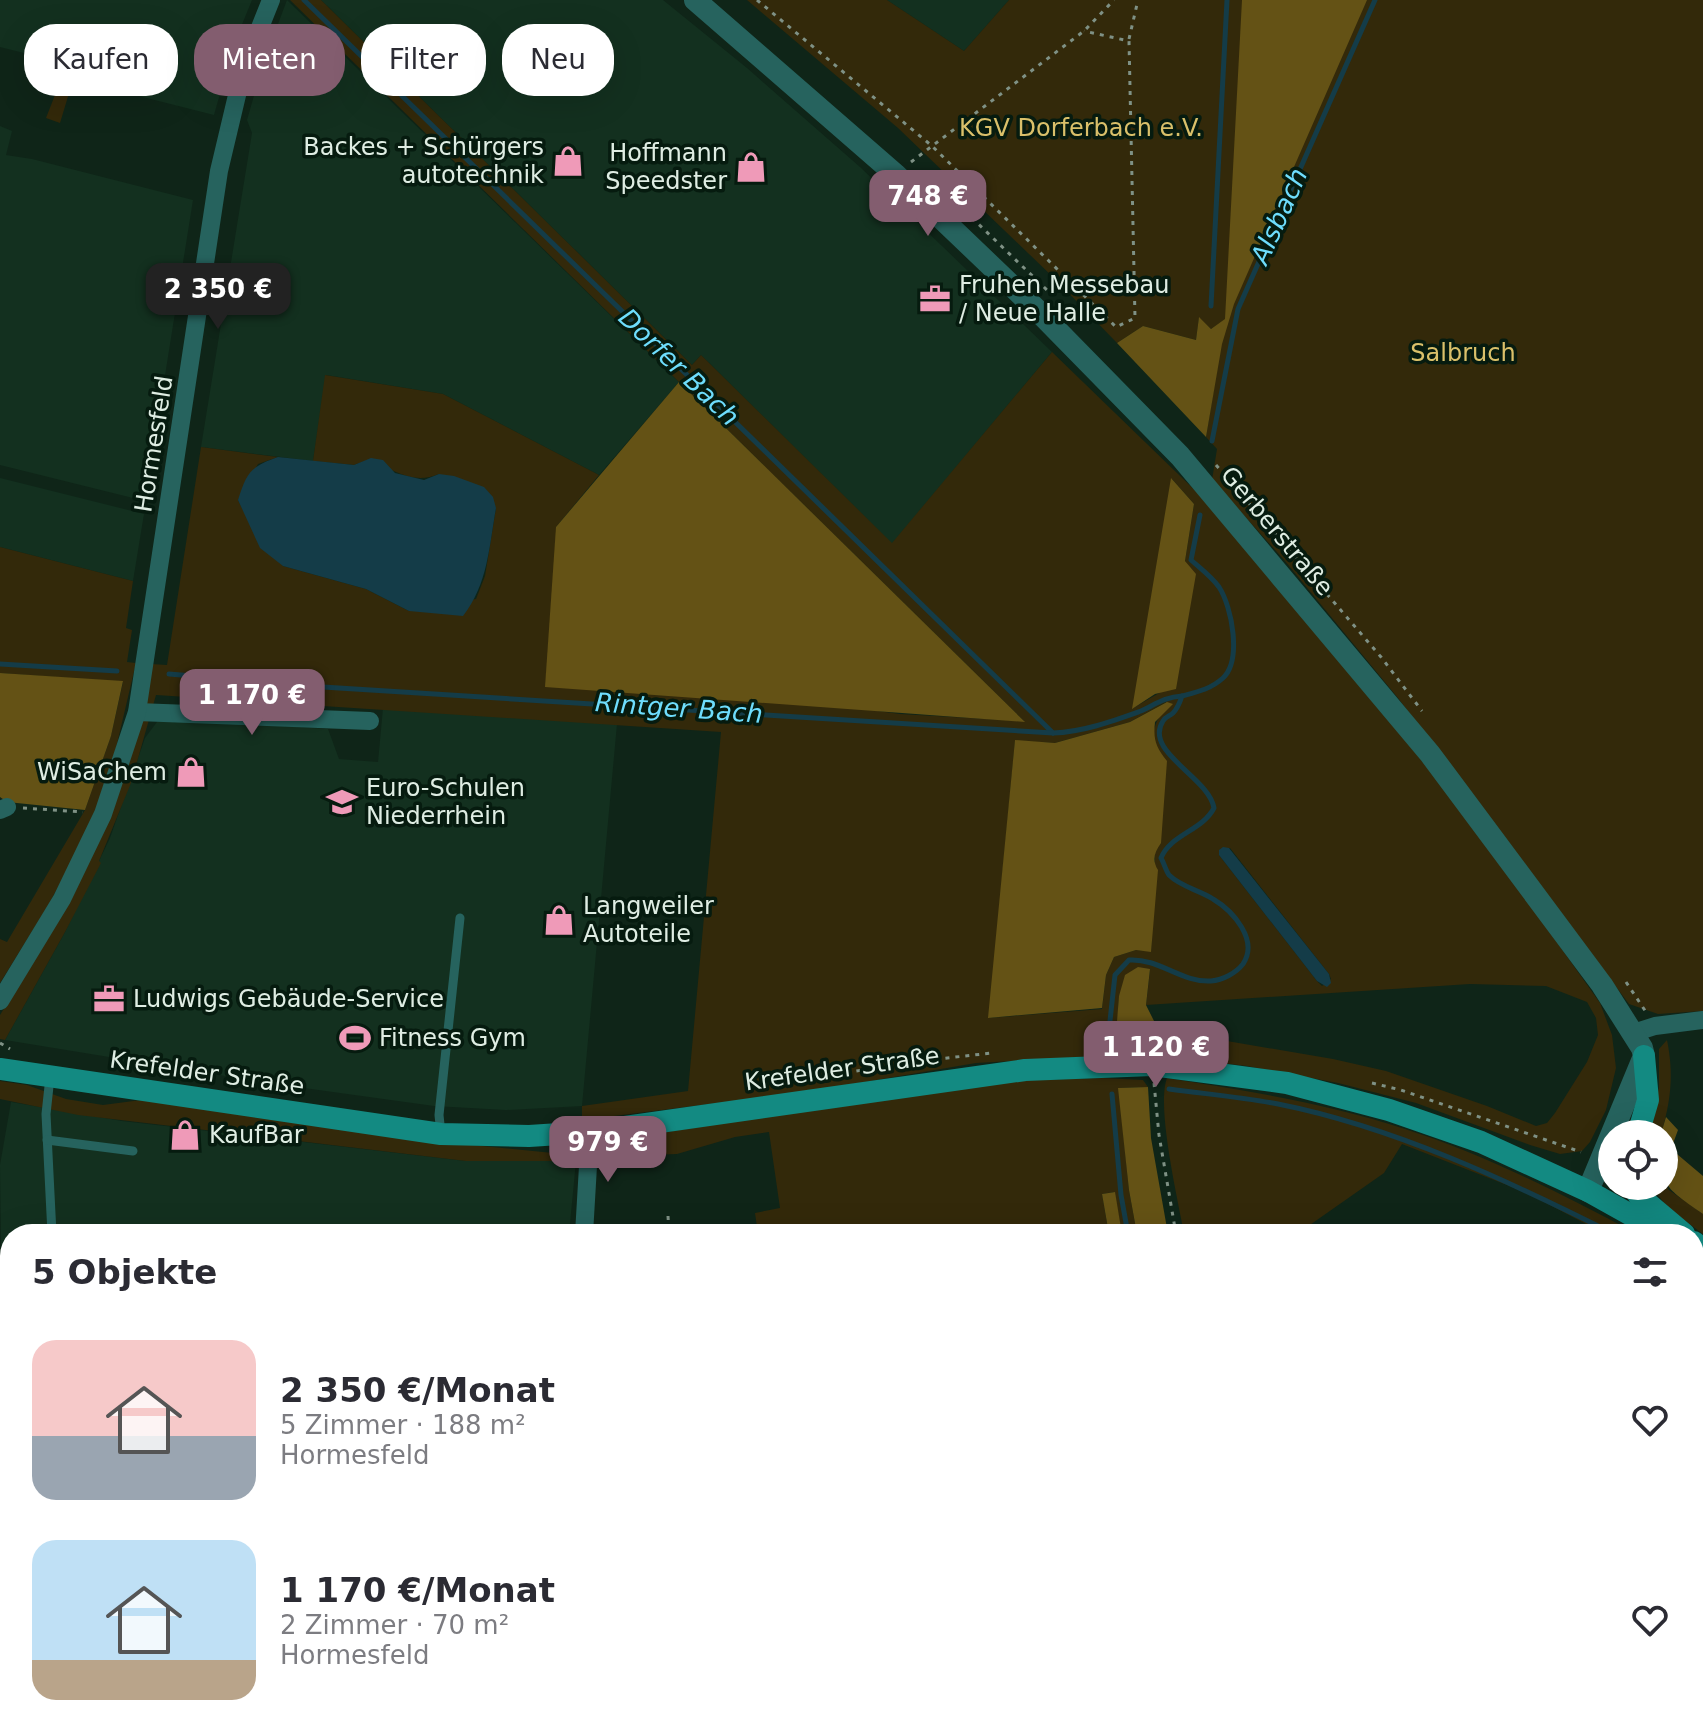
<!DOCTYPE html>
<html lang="de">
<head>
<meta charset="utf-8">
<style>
	body { margin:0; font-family:"DejaVu Sans",sans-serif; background:#f7f7f7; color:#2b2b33; height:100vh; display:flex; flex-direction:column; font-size:30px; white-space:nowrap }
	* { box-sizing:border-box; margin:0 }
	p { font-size:26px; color:#7c7c81 }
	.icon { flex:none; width:44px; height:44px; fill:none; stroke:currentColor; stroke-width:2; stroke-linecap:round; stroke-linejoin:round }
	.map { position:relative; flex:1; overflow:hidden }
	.details { position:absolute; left:0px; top:1224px; width:1704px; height:512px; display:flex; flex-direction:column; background:#fff; border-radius:32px 32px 0 0; box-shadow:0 8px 32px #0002 }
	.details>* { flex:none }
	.hud { position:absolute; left:24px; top:24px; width:800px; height:72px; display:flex; gap:16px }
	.fabs { position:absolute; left:1598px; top:1120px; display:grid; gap:16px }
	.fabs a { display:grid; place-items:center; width:80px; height:80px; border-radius:50%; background:#fff; box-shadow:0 8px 32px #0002; font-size:40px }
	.price { position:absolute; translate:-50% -68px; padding:0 18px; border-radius:16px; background:#835d6f; color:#fff; font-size:26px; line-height:52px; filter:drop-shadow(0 2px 4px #0008) }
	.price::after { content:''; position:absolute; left:50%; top:48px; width:24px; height:18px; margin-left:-12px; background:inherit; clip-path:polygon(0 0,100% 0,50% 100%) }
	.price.current { background:#222; color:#fff }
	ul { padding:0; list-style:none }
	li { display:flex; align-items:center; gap:24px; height:200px; padding:0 32px }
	li span { display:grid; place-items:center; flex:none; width:224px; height:160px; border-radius:24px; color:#555 }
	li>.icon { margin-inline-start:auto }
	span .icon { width:96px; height:96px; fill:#fffc; stroke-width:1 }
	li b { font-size:34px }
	h2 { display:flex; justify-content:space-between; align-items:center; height:96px; padding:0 32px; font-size:34px }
	.pill { padding:0 28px; border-radius:32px; background:#fff; box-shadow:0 8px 32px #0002; font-size:28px; line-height:72px }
	.pill.current { background:#835d6f; color:#fff }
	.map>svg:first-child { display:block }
</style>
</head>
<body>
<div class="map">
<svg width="1703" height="1736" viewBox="0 0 1703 1736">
	<rect width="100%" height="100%" fill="#0f2518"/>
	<!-- built -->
	<g fill="#13301f">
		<path d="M0,0h252l-18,44 -20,71 -186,-47 10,-1 5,-4 2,-9 -7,-2 -2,4 -36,-9z"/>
		<path d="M287,0l392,382 -80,93 -156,-81 -117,-19 -13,86 -112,-14 51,-314 -5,-13 16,-56z"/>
		<path d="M321,0h342l84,68 113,99 192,185 -160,192 -191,-189 -9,10z"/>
		<path d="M887,0h122l-45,51z"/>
		<path d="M0,126l12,5 -6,24 26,4 161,41 -48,301 -145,-36z"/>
		<path d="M0,478l144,36 -11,67 -133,-34z"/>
		<path d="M383,708l234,16 -35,382 -76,4 -72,-4 -166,-23 -263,-43 60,-108 45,-94 35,-100 12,-16 13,-3 158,10 11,30 39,3z"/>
		<path d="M11,1102l111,19 344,40h110l-7,73h-559v14h-9l-1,-83z"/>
		<path d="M141,1726h385l-1,10h-376l-8,-2z"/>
	</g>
	<!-- green -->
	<g fill="#33290a" fill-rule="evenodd">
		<path d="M290,0h31l371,365 9,-10 191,188 160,-191 156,151 171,202 128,167 93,131 12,32 4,33 -10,42 -16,32 -8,9 -22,3 -30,-9 -114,-42 -78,-20 -91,-17 -68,-8 -78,-2 -125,7 -170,29 -224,28v-14l106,-15 33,-359 -565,-37 -25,88 -32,78 2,2 -36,69 -60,108 -5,-1v-24l50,-82 101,-269 16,1 34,-218 77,10 -20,7 -20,36 12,23 33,43 83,23 43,22 67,-12 9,-23 11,-68 -57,-34c-25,11 -46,-3 -68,-15l-17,6 -41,-4 12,-86 118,19 156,81 -43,52 307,182 37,5 124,7zM1172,479l22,25 -9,57 7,10 -31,121 -28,16zM1166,702c-4,12 -11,19 -13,32l2,130 -4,87 -15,-1 -22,7 -8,18 -4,34 -113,9 26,-277 40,2 75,-21zM1230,848l99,126 2,5 -9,7 -5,-5 -98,-126 1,-6zM1150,970l-4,35 324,-21 76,2 41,16 9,16 2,17 -11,27 -32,51 -8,10 -11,3 -49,-20 -101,-35 -53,-12 -106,-18 -110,-7 2,-38z"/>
		<path d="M747,0h140l77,51 45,-51h694v1011l-45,3 -29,-10 -231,-306 -113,-137 -73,-81 5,-31 -11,-12 19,-117 -14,9 -12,-11 -3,22 -53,-14 -26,17 -62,-64 -157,-151z"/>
		<path d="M62,77l11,3 -13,43 -14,-5z"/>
		<path d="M0,547l133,34 -7,47 6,2 -5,32 9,1 -20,85 -23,73 -44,83 -49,79v-44l7,3 78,-132 26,-74 12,-54 -123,-9z"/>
		<path d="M1667,1040c7,34 4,61 -6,94h-13l11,-47v-38z"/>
		<path d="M1103,1078l40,2 5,7 -29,1 10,102 8,44h-15l-8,-42 -12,2 7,40h-374v-4l22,-3 -2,-14 25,-5 -11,-76 -34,5 -58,17 -57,2 11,-18 308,-51 60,-6z"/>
		<path d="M1167,1078c80,13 160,25 238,51 81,26 157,65 232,105h-32l-78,-41 -125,-49 -18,29 -87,61h-113c-6,-34 -28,-127 -17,-156z"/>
		<path d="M0,1081l27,4 39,14 37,6 38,-5 250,37 172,17 13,7h-110l-388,-46 -78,-16z"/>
		<path d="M1664,1182l5,8 34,24v20l-35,-26 -17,-22h13z"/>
		<path d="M573,1726h174l-1,10h-174z"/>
		<path d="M829,1726h365l1,10h-362z"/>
	</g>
	<!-- forest -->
	<g fill="#645215">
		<path d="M1242,0h125l-133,304 -12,40 -16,93 -89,-94 26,-17 53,14 3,-23 12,12 14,-10z"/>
		<path d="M679,382l346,340 -480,-35 11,-160z"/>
		<path d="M1171,478l23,26 -9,57 11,13 -20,115 -21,5 -23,15z"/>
		<path d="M0,673l123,8 -12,55 -26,74 -78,-8 -7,-5z"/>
		<path d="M1167,702l6,2 -18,18c-2,18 1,25 12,39l-6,82c-7,10 -9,17 -3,27l-7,82 -15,-2 -22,7 -8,18 -4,33 -114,10 27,-278 40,3 75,-21z"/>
		<path d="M1138,967l12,2 -4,36 15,30 -45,-1 3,-38 6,-21z"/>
		<path d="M1148,1087l3,51 17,96h-31l-8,-44 -11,-102z"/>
		<path d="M1666,1117l12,13 -7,19 32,27v38c-45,-32 -39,-25 -39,-80h-3z"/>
		<path d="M1115,1192l7,42h-13l-7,-40z"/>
		<path d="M802,1726h27l4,10h-27z"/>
		<path d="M1221,1726h30l2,10h-30z"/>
	</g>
	<!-- water -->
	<g fill="#143c48">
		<path d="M278,457l76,8 17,-7 12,2 12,13 29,7 15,-6 15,2 30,11 9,10 3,11c-7,39 -8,76 -33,108l-54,-5 -43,-22 -83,-23 -23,-18 -22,-48c9,-28 12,-33 40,-43z"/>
		<path d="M1223,847l6,1 100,126 2,9 -4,4 -10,-6 -98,-126v-5z"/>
		<path d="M747,1726h42l2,10h-45z"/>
	</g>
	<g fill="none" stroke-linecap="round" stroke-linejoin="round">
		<!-- stream -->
		<g stroke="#143c48" stroke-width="5">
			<path d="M304,0l749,733"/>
			<path d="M1211,306l16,-306"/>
			<path d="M1212,441l26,-132 137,-309"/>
			<path d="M0,664l117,7"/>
			<path d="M169,674l154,13 730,46c30,-1 60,-12 88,-22 15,-7 24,-14 41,-15"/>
			<path d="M1108,1039l7,-64 14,-15c30,-2 53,23 82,21 12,-1 25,-8 32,-17 16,-24 -10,-53 -30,-65 -14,-9 -32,-12 -44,-24 -3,-4 -5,-12 -8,-17 10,-24 41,-27 53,-50 -5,-31 -71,-56 -51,-87 2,-4 7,-5 10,-8 4,-4 7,-11 9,-17 15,-4 29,-7 41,-18 19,-18 9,-71 -4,-91 -7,-10 -19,-19 -28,-27l9,-45"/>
			<path d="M1169,1089c36,5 73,8 109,15 116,23 231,77 336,130"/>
			<path d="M1112,1094l9,101 7,39"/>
			<path d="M1694,1281l9,6"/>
			<path d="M1214,1726l2,10"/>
		</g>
		<!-- path -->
		<g stroke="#7f9185" stroke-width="3" stroke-dasharray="4 6" stroke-linecap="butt">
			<path d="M757,0l175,146 184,181 19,-9 -6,-277 -45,-10"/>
			<path d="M1129,39l9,-39"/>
			<path d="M911,162l173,-131 30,-31"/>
			<path d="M943,190l104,100"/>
			<path d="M1216,465l165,192 41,54"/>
			<path d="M23,808l60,4"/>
			<path d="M1626,982l20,30"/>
			<path d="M0,1043l10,6"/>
			<path d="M817,1078l85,-15 90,-10"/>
			<path d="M1154,1083l5,52 17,99"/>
			<path d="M1372,1083l29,7 180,62"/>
			<path d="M668,1216l1,18"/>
			<path d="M806,1726l3,10"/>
			<path d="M1258,1726l2,10"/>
			<path d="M660,1736l1,-10"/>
		</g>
		<!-- service -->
		<g stroke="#26635e" stroke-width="9">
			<path d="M50,1077l-4,37 6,120"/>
			<path d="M441,1134l-2,-19 21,-197"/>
			<path d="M47,1140l86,11"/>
		</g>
		<!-- minor -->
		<g stroke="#26635e" stroke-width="18">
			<path d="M137,712l233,9"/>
			<path d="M0,810l7,-3"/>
			<path d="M0,1001l62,-102 41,-85 34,-102 82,-541 24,-101 28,-70"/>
			<path d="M1633,1033l22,-7 48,-6"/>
			<path d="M584,1234l6,-102"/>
			<path d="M0,1702l9,34"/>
			<path d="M72,1726l40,10"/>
			<path d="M544,1736l1,-10"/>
		</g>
		<!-- tertiary -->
		<path stroke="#26635e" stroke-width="22" d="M695,0l200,174 140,134 145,148 250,298 172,231 40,63 2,8 -56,135"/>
		<!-- secondary -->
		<g stroke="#138a82" stroke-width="22">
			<path d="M0,1069l441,65 88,2 61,-4 435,-62 127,-5 135,18 102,27 92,32 107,49 77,43"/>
			<path d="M1638,1134l10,-34 -4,-44"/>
			<path d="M1633,1186l6,10 45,38"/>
			<path d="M1694,1242l9,8"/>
		</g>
	</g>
	<!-- icons -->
	<defs>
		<symbol id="shop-bare" viewBox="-9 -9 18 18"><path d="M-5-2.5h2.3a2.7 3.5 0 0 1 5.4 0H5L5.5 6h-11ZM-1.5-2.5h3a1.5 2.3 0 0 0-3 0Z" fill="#ef9ab8" stroke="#061b0f" stroke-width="2.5" paint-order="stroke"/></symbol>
		<symbol id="office-bare" viewBox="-9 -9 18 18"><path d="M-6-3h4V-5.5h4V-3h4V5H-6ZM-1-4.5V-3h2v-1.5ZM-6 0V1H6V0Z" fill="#ef9ab8" stroke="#061b0f" stroke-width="2.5" paint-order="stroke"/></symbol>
		<symbol id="university-bare" viewBox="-9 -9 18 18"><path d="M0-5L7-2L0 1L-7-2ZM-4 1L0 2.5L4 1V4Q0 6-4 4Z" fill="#ef9ab8" stroke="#061b0f" stroke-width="2.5" paint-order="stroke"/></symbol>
		<symbol id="stadium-bare" viewBox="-9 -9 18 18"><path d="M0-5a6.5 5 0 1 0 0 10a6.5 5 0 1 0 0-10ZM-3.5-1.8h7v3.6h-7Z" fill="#ef9ab8" stroke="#061b0f" stroke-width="2.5" paint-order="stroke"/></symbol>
	</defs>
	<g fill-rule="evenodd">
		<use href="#shop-bare" x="546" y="139" width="44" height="44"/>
		<use href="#shop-bare" x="729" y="145" width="44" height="44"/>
		<use href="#office-bare" x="913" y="277" width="44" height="44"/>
		<use href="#shop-bare" x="169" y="750" width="44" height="44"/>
		<use href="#university-bare" x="320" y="780" width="44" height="44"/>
		<use href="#shop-bare" x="537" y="898" width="44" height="44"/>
		<use href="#office-bare" x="87" y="977" width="44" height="44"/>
		<use href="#stadium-bare" x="333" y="1016" width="44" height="44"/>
		<use href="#shop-bare" x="163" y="1113" width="44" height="44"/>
	</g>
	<g text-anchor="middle" stroke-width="7" stroke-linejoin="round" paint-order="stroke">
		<!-- park labels -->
		<g font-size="24" fill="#dac06a" stroke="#061b0f">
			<text x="1081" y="136">KGV Dorferbach e.V.</text>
			<text x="1463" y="361">Salbruch</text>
		</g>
		<!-- poi labels -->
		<g font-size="24" fill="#dfede3" stroke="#061b0f" text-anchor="start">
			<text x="544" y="155" text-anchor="end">Backes + Schürgers<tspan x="544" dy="28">autotechnik</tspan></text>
			<text x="727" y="161" text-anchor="end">Hoffmann<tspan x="727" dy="28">Speedster</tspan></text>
			<text x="959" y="293">Fruhen Messebau<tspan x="959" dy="28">/ Neue Halle</tspan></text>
			<text x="167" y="780" text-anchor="end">WiSaChem</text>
			<text x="366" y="796">Euro-Schulen<tspan x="366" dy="28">Niederrhein</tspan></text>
			<text x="583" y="914">Langweiler<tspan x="583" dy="28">Autoteile</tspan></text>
			<text x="133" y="1007">Ludwigs Gebäude-Service</text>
			<text x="379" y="1046">Fitness Gym</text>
			<text x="209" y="1143">KaufBar</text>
		</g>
		<!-- street labels -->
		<g font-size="24" fill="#dfede3" stroke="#061b0f">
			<text transform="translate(154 444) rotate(-81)" y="8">Hormesfeld</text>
			<text transform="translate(1277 531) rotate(50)" y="8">Gerberstraße</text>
			<text transform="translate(842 1069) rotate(-8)" y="8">Krefelder Straße</text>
			<text transform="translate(207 1073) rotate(8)" y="8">Krefelder Straße</text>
		</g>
		<!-- water labels -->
		<g font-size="26" font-style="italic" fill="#6eddfd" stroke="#061b0f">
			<text transform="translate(1279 216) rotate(-66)" y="9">Alsbach</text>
			<text transform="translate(679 367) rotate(44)" y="9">Dorfer Bach</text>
			<text transform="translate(679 708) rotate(4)" y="9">Rintger Bach</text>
		</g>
	</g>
</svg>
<div class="fabs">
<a><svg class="icon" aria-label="locate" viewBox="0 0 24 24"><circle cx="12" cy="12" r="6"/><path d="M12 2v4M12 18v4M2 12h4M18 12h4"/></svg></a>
</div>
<b class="price" style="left:928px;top:238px">748 €</b>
<b class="price current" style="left:218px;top:331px">2 350 €</b>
<b class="price" style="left:252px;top:737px">1 170 €</b>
<b class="price" style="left:1156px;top:1089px">1 120 €</b>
<b class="price" style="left:608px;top:1184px">979 €</b>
<div class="hud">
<a class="pill">Kaufen</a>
<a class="pill current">Mieten</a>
<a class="pill">Filter</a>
<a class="pill">Neu</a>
</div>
<section class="details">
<h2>5 Objekte<svg class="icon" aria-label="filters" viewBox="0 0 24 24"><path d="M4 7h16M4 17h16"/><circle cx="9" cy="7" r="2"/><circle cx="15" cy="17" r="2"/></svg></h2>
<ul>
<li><span style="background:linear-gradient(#f6c9c9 60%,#9aa5b1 0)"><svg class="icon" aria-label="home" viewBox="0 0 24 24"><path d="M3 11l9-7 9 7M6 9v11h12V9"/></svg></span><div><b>2 350 €/Monat</b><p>5 Zimmer · 188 m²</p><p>Hormesfeld</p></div><svg class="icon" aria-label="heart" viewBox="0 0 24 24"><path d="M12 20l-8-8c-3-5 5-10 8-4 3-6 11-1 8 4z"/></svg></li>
<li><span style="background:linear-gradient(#bfe0f5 75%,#b9a48a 0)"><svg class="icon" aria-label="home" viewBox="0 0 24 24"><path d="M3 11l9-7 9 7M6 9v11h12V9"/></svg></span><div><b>1 170 €/Monat</b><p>2 Zimmer · 70 m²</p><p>Hormesfeld</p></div><svg class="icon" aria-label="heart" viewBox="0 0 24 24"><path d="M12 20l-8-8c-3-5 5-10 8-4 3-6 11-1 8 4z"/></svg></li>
</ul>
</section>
</div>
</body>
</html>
